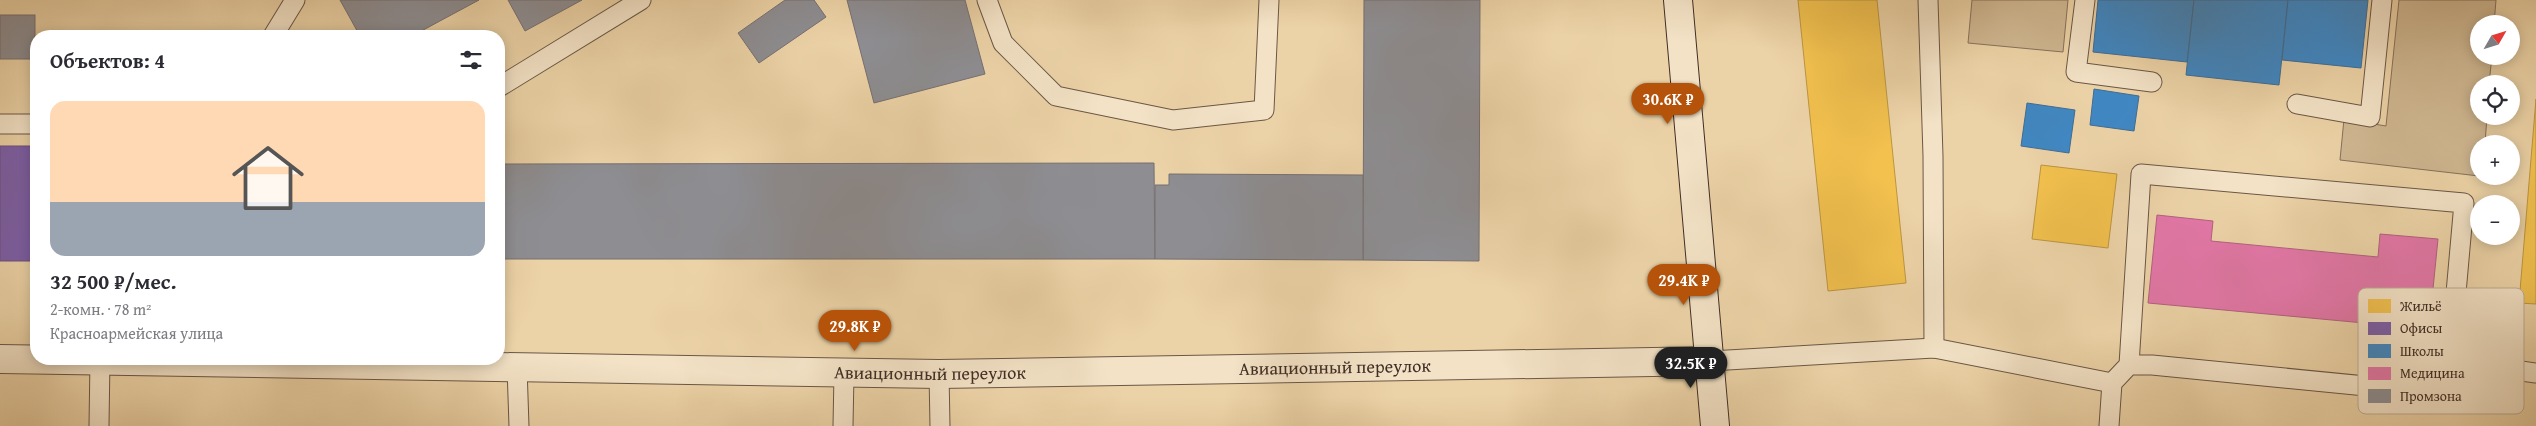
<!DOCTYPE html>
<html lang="ru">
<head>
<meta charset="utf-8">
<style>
	body { margin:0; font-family:"Gentium Book Plus",serif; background:#f7f7f7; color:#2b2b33; height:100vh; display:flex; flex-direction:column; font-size:19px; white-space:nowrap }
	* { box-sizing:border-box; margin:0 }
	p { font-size:16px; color:#7c7c81 }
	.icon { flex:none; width:28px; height:28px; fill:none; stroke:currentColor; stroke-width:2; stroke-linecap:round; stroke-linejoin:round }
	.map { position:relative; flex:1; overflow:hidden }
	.sheet { position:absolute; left:30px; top:30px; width:475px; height:335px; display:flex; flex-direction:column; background:#fff; border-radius:20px; box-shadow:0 2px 12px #0003 }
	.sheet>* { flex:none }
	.needle { width:32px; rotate:51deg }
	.controls { position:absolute; left:2470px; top:15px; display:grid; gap:10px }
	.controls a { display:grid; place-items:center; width:50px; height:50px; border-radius:50%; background:#fff; box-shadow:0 2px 12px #0003; font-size:25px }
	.price { position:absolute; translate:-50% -42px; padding:0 11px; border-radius:18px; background:#b45309; color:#fff; font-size:16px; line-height:32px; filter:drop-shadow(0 1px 2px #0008) }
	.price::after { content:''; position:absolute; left:50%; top:30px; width:15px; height:11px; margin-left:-8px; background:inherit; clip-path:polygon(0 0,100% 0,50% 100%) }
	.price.current { background:#222; color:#fff }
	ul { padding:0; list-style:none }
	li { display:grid; align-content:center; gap:10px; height:265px; padding:0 20px }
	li+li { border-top:1px solid #e1e1e2 }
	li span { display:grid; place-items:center; height:155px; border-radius:15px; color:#555 }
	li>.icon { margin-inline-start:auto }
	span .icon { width:90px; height:90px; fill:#fffc; stroke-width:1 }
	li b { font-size:21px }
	h2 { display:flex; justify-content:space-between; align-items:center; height:60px; padding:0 20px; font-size:21px }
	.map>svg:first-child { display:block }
</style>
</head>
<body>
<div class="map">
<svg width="2536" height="426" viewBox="0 0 2536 426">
	<rect width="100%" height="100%" fill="#ecd3a7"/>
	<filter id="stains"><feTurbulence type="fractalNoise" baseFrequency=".004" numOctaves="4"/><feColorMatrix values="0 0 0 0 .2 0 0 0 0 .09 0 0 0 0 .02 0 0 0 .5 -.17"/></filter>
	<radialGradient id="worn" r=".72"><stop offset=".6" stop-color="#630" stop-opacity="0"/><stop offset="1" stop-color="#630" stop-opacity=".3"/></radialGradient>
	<!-- green -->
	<g fill="#cfb791" stroke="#87725c">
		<path d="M1972,0h96l-5,52 -95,-9z"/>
		<path d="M2399,0h97l-2,24h-15v32h13l-3,28h-10v32h8l-2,28h-6v32l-139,-16 4,-41 42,7z"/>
	</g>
	<!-- homes -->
	<g fill="#f2c14e" stroke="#bc9542">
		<path d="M1798,0h79l29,283 -78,8z"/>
		<path d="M2536,99v205l-17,-1z"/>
		<path d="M2041,165l76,9 -9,74 -76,-9z"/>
	</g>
	<!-- offices -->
	<rect fill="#7b5ea7" stroke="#695080" x="0" y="146" width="36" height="115"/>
	<!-- schools -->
	<g fill="#3f88c5" stroke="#3f6d95">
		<path d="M2098,0h96l-7,62 -94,-10z"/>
		<path d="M2194,0h94l-9,85 -93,-10z"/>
		<path d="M2288,0h80l-7,68 -79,-8z"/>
		<path d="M2094,89l45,7 -5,35 -44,-6z"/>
		<path d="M2027,103l48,7 -6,43 -48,-7z"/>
	</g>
	<!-- health -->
	<path fill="#e377a8" stroke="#b26181" d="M2157,215l56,6 -2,20 167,16 2,-23 58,5 -9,90 -281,-26z"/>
	<!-- industry -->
	<g fill="#8d8d92" stroke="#767072">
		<path d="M340,0h139l-67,36h-52z"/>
		<path d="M508,0h74l-57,31z"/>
		<path d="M785,0h29l12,17 -67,46 -21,-30z"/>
		<path d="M847,0h118l20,74 -111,29z"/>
		<path d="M1364,0h116l-1,261 -116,-1z"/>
		<rect x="0" y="15" width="35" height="44"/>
		<path d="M1154,163l1,96h-656v-95z"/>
		<path d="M1169,174l194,1v85l-208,-1v-74h14z"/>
	</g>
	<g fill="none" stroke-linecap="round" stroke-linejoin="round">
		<defs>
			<g id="lane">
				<path d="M987,0l16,43 53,53 117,24 91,-10 5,-110"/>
				<path d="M1928,0l5,156 1,192"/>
				<path d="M2085,0l-9,72 76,10"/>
				<path d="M273,36l22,-36"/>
				<path d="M499,87l142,-87"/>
				<path d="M2297,104l73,13 12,-117"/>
				<path d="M0,124h36"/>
				<path d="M1710,361l224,-13 178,35"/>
				<path d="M517,367l2,59"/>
				<path d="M2507,369l29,4"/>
				<path d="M939,374l1,52"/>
				<path d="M99,426l1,-67"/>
				<path d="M843,426l1,-52"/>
				<path d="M2109,426l3,-43 17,-18h23l295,29 17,-191 -323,-29 -12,191"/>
			</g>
			<g id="street">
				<path id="s1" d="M0,359l939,15 771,-13"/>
			</g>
			<path id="secondary" d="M1678,0l37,426"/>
		</defs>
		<!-- lane casing -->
		<use href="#lane" stroke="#6a5746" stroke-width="21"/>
		<!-- street casing -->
		<use href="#street" stroke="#6a5746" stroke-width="30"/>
		<!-- secondary casing -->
		<use href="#secondary" stroke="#3f2e26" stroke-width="30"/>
		<!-- lane -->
		<use href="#lane" stroke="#f3e2c6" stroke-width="19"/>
		<!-- street -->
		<use href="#street" stroke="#f3e2c6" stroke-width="28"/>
		<!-- secondary -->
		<use href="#secondary" stroke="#f3e2c6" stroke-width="28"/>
	</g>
	<g text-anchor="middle" stroke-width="5" stroke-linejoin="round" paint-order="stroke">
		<!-- street labels -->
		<g font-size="18" fill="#3f2e26" stroke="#f3e2c6">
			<text dy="6" stroke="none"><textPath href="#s1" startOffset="1335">Авиационный переулок</textPath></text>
			<text dy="6" stroke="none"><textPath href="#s1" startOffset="930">Авиационный переулок</textPath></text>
		</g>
	</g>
	<!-- legend -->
	<rect x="2358" y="288" width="166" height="126" rx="8" fill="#f3e2c6" stroke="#bdac96" stroke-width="1"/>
	<rect x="2368" y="299" width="23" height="14" fill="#f2c14e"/>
	<rect x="2368" y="322" width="23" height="13" fill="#7b5ea7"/>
	<rect x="2368" y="344" width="23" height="14" fill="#3f88c5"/>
	<rect x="2368" y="367" width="23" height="13" fill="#e377a8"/>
	<rect x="2368" y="389" width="23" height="14" fill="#8d8d92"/>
	<g font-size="14" fill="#3f2e26">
		<text x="2400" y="311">Жильё</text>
		<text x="2400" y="333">Офисы</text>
		<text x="2400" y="356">Школы</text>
		<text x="2400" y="378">Медицина</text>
		<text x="2400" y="401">Промзона</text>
	</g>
	<rect width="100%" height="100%" filter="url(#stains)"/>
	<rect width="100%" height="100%" fill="url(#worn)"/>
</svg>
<div class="controls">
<a><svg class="needle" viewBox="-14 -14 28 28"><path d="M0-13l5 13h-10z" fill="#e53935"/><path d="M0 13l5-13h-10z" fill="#7c7c81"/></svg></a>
<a><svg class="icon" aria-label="locate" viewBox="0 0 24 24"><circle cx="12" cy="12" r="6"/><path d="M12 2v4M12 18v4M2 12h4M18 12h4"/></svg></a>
<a>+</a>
<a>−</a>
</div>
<b class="price" style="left:1668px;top:125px">30.6K ₽</b>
<b class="price" style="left:1684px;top:306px">29.4K ₽</b>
<b class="price" style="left:855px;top:352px">29.8K ₽</b>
<b class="price current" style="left:1691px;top:389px">32.5K ₽</b>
<section class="sheet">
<h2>Объектов: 4<svg class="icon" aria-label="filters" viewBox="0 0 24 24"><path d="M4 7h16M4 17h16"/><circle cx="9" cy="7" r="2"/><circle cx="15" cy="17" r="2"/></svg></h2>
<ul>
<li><span style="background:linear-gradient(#ffd9b3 65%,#9aa5b1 0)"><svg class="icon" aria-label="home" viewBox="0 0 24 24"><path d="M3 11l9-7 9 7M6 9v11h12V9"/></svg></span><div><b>32 500 ₽/мес.</b><p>2-комн. · 78 m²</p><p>Красноармейская улица</p></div></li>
</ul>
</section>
</div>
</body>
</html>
